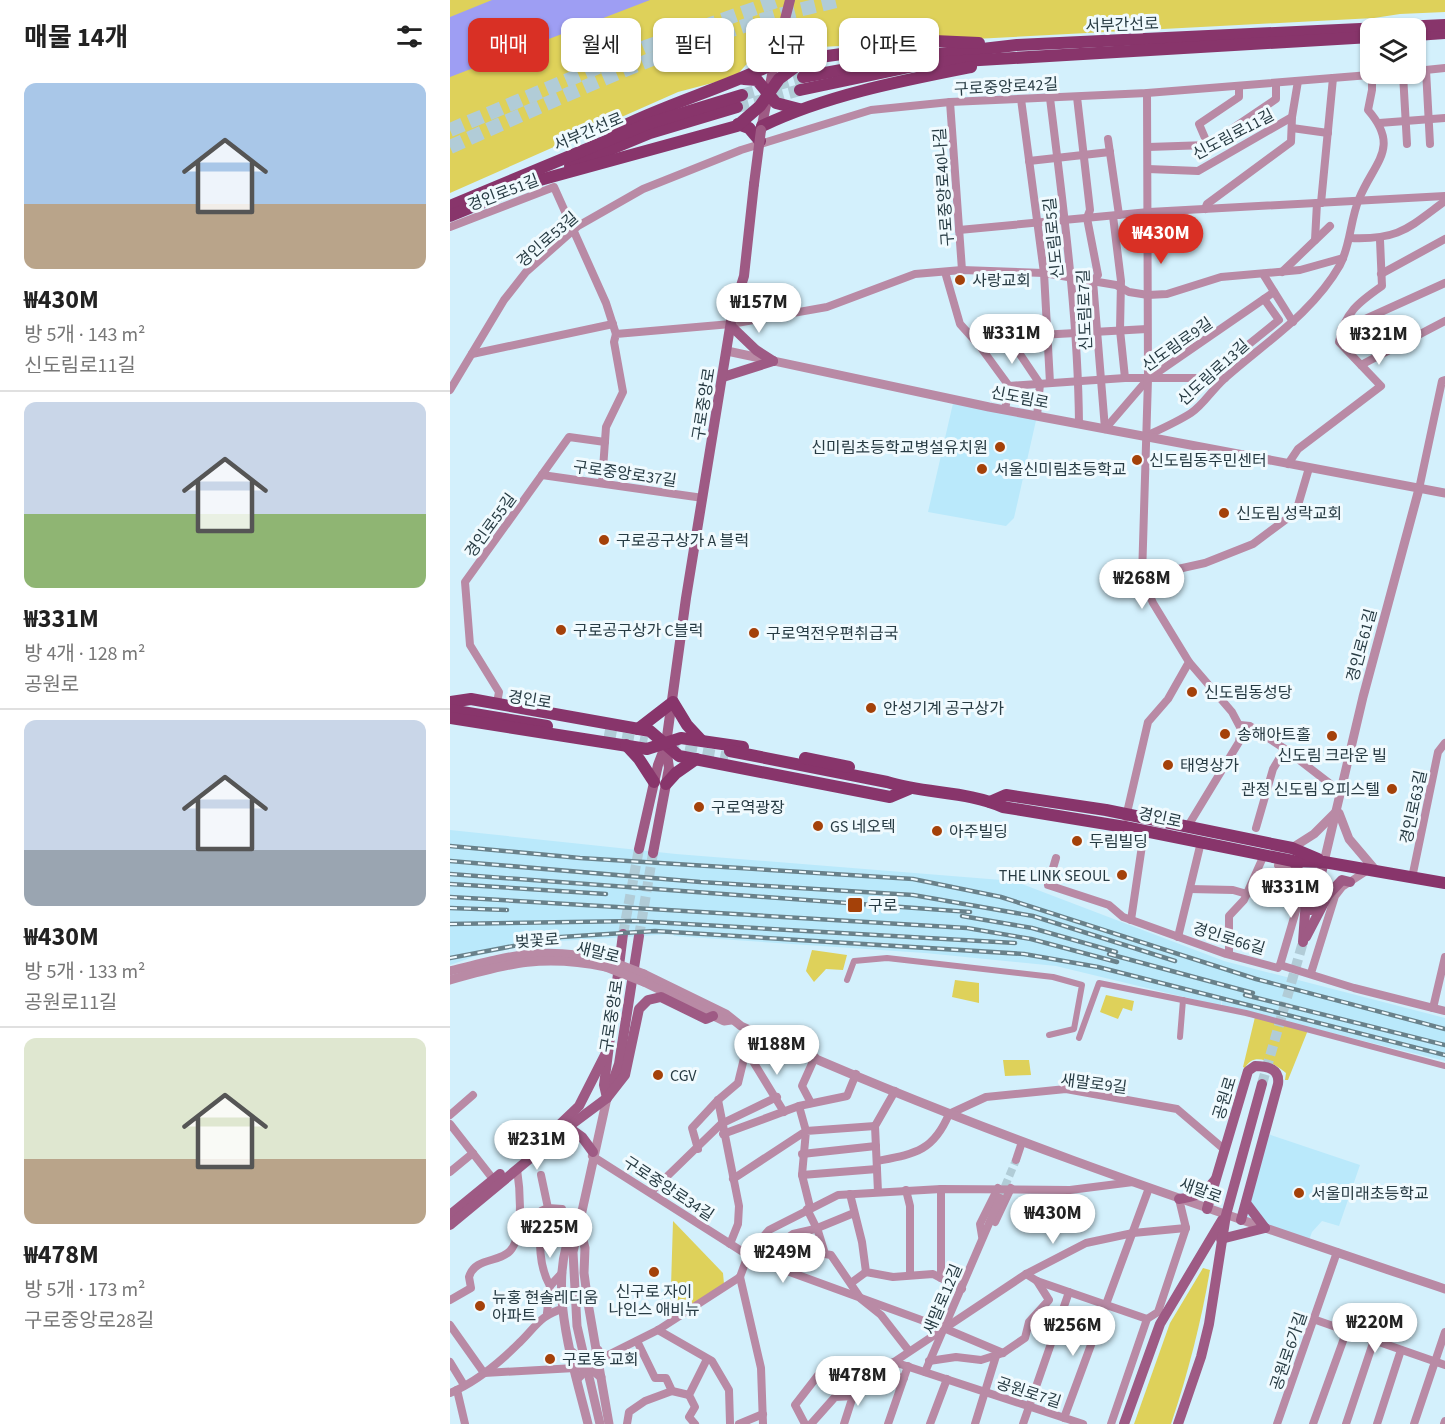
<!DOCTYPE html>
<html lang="ko">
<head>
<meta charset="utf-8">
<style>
	body { margin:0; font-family:"Source Sans 3","Noto Sans KR",sans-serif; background:#f2f2f2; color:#222; height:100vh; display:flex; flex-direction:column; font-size:22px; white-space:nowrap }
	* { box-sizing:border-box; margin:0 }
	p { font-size:20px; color:#767676 }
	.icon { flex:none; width:33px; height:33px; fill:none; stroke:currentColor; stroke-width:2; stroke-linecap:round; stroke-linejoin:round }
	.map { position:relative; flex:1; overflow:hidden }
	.panel { display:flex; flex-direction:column; background:#fff; width:450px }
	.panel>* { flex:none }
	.guide { position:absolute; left:18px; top:18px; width:570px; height:54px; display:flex; gap:12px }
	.buttons { position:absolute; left:910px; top:18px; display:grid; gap:12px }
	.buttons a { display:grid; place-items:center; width:66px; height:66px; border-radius:12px; background:#fff; box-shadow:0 2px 4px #0004; font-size:30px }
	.price { position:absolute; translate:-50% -51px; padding:0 14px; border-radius:21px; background:#fff; color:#222; font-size:20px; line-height:39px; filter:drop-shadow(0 2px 3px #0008) }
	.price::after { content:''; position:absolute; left:50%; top:36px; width:18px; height:14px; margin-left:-9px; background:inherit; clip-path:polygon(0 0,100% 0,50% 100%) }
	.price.on { background:#d93025; color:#fff }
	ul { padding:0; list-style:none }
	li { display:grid; align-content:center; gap:12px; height:318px; padding:0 24px }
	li+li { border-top:2px solid #e0e0e0 }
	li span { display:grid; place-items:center; height:186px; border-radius:12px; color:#555 }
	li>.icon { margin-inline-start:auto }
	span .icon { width:108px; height:108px; fill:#fffc; stroke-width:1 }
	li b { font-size:26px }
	h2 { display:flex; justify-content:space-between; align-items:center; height:72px; padding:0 24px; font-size:26px }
	.pill { padding:0 21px; border-radius:12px; background:#fff; box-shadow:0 2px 4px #0004; font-size:21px; line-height:54px }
	.pill.on { background:#d93025; color:#fff }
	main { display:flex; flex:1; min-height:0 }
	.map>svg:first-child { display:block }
</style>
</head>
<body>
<main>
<section class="panel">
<h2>매물 14개<svg class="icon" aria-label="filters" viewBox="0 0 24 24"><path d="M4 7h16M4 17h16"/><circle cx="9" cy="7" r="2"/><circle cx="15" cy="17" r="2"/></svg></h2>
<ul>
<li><span style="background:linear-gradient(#a9c7e8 65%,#b9a48a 0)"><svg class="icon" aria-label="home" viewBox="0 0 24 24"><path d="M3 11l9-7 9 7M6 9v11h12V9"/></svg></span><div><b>₩430M</b><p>방 5개 · 143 m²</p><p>신도림로11길</p></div></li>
<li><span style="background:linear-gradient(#c9d6e8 60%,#8fb573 0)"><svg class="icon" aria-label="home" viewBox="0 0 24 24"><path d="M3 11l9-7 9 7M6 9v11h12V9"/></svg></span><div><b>₩331M</b><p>방 4개 · 128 m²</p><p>공원로</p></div></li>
<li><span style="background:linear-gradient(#c9d6e8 70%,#9aa5b1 0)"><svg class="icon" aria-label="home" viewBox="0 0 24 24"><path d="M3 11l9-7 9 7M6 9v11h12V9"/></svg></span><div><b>₩430M</b><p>방 5개 · 133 m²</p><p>공원로11길</p></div></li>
<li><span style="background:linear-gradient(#dfe7d0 65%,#b9a48a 0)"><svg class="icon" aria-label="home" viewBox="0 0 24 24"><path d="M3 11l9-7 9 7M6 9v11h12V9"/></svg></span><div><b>₩478M</b><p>방 5개 · 173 m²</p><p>구로중앙로28길</p></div></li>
</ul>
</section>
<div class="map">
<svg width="995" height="1424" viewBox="0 0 995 1424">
	<rect width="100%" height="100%" fill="#d3f0fc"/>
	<!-- built -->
	<g fill="#bae9fb">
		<path d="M504,399l83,17 -23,102 -8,8 -78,-14z"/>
		<path d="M0,830l226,24 338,27 210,80 221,57v43l-223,-55v-15l-1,15 -165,-40 -131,-13 -251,-17 -1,-2 -130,8 -67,14 -26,9z"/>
		<path d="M815,1133l95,32 -21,61 -17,-5 -10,11 -4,11 -67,-23z"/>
	</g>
	<!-- green -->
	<g fill="#ded15a">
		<path d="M0,0h995v12l-45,2 -26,4 -573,30 -47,8 -19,21 -57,15 -228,101z"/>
		<path d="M362,950l35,5 -4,15 -17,-1 -12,13 -8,-11z"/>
		<path d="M505,980l24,3v20l-27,-6z"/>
		<path d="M656,995l28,6 -2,10 -9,-3 -5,11 -18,-7z"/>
		<path d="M805,1017l53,13 -20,50h-3l1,-7c-11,-9 -32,-23 -41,-5l-2,-1z"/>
		<path d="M553,1060h26l2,15 -26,1z"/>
		<path d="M223,1221l50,52 1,11 -54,35z"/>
		<path d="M753,1268l7,2c-9,53 -22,103 -39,154h-37l36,-101z"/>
	</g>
	<!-- water -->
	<path fill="#9e9ef3" d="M42,0h158l-200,77v-60z"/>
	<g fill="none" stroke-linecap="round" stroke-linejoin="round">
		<!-- minor-tunnel -->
		<path stroke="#b1ccd7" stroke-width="8" stroke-dasharray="8 4" stroke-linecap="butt" d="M550,1198l16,-38"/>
		<!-- secondary-tunnel -->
		<g stroke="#b1ccd7" stroke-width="10" stroke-dasharray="10 5" stroke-linecap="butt">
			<path d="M173,934l16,-85"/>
			<path d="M189,936l14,-83"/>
			<path d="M812,1084l41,-142"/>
		</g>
		<!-- primary-tunnel -->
		<g stroke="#b1ccd7" stroke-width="12" stroke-dasharray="12 6" stroke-linecap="butt">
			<path d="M292,95l61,-18"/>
			<path d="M287,107l63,-17"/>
			<path d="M154,735l43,8"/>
			<path d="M217,747l61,11"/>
		</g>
		<!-- trunk-tunnel -->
		<g stroke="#b1ccd7" stroke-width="14" stroke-dasharray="14 7" stroke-linecap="butt">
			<path d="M0,130l198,-84 131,-46"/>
			<path d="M0,147c100,-45 201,-92 306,-125 27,-9 56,-15 84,-22"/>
		</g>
		<!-- pedestrian -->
		<g stroke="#b98aa5" stroke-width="6">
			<path d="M397,980l7,-19 33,-3 166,19 29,8 -8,44 -25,6"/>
			<path d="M730,1037l3,-37"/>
			<path d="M629,1038l20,-55 147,30 199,53"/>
		</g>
		<!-- minor -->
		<g stroke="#b98aa5" stroke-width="8">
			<path d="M976,70l4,74"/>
			<path d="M966,71l29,-3"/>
			<path d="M953,74l4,70"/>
			<path d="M627,97l13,113 -3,8 11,57 -5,6 12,148"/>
			<path d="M600,98c13,108 28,217 29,326"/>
			<path d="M571,99l23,174 6,110"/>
			<path d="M500,102l12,168"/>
			<path d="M929,123l66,-5"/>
			<path d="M842,128l36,5"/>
			<path d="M658,139l11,76"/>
			<path d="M758,145l-9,-21 40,-27v-11"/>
			<path d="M698,147l60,-2 68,-46v-16"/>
			<path d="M579,161l81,-9"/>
			<path d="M698,169l50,2 94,-54 6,-36"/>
			<path d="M871,203l12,-125"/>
			<path d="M755,209l2,-5 84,-62 1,-25"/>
			<path d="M663,216l8,65 -1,49 5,48"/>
			<path d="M0,227l104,-40 52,116 10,31"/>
			<path d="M509,230l190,-18 296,-16"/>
			<path d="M900,238c49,2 57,-9 95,-37"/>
			<path d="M865,240l2,-37"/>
			<path d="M495,272l15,52 19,21 30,41 -4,24"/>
			<path d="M832,272l48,-46"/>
			<path d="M813,274l30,48"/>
			<path d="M931,274l64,-35"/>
			<path d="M891,330l104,-47"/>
			<path d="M22,354l141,-30"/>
			<path d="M911,365l84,-44"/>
			<path d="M757,378l72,-58 -15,-21"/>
			<path d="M559,386l116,-8h100"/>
			<path d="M0,390l54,-90 22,-28 52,-46 65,-37 98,-39 130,-40 79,-8 197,-9 235,-19"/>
			<path d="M587,416l3,-32 -29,-43 11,-5 125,-7"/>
			<path d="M655,429l43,-50 126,-87"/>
			<path d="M696,436c15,-7 31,-14 45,-23 12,-8 21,-23 32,-33 40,-36 89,-66 117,-115 11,-21 10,-45 19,-66 15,-37 42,-51 9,-89l4,-20v-16"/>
			<path d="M838,464l10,-15 83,-63 -42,-44c5,-29 20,-40 43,-56l-2,-46"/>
			<path d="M92,475l161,23"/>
			<path d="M152,483l4,-56 17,-35 -9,-50 2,-8 115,-10 96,-17 88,-33 47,-4 82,3 72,12 13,7 19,3 19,-1 54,-17 79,-7 43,-12"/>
			<path d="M969,489l23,-108 3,-1"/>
			<path d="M692,577l63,-14 48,-19 43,-32 13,-44"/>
			<path d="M47,703l2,-11 -29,-47 -5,-63 104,-145 36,5"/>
			<path d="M790,725l10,1 35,23 -12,20 -17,59"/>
			<path d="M835,749l57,44"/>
			<path d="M676,817l22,-95 20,-23 21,-37 -36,-59 -11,-26 6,-198 -1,-286"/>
			<path d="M738,826l51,-84 2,-13 -9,-17 -43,-50"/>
			<path d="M606,858l-8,27 61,20 14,12 103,37 52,14 2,-3 74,23 91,23"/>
			<path d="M830,858l-2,7 17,6 8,16 -23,78"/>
			<path d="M962,878l26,-126 7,-9"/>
			<path d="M740,889l43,1 14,4"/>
			<path d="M681,920l13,-88"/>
			<path d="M728,937l23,-95"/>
			<path d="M779,954v-38l15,-16 20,-45"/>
			<path d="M861,973l24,-77 7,-9 26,-17"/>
			<path d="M983,1008l12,-51"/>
			<path d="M296,1050l38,62"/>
			<path d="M268,1100l21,106 -1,18 -8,20"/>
			<path d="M361,1103l-9,-17 13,-29"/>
			<path d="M0,1115l23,-20"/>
			<path d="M0,1124l43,55"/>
			<path d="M273,1134l76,-28 48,-10 9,-22"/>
			<path d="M248,1149l-6,-21 26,-28 20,-17 13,-53"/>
			<path d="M352,1154l74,-8"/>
			<path d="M142,1156l162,103 192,70 57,24"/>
			<path d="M566,1160l6,-18"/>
			<path d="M427,1161c37,-7 56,-9 72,-47l37,-17 80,-8 111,20 48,41"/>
			<path d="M0,1172l23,-19"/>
			<path d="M91,1175l7,33 14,1"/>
			<path d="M352,1175l75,-6"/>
			<path d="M283,1179l73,-48 -7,-25"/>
			<path d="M456,1190l4,16v67"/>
			<path d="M201,1192l70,-68 56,-27"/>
			<path d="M428,1192l-3,-66 20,-35"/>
			<path d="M400,1194l12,48 4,30 27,5 40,-3 29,15"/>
			<path d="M360,1207l-8,-32 4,-44 69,-5"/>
			<path d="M98,1208l-7,3c-1,25 -4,52 9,75"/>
			<path d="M357,1209l11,22 7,23 6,1 30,44 20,16 28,36"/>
			<path d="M545,1222l16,-34"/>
			<path d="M532,1236l-2,-12 18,-36"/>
			<path d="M67,1237l23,-4"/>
			<path d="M312,1262l18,-19 13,-9 22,-5 39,-16"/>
			<path d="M576,1274l11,7 110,38"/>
			<path d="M290,1277l21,91 2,56"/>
			<path d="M491,1278v-89"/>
			<path d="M401,1283l15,-11"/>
			<path d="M0,1300l21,-12 -2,-11c6,-20 30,-14 41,-26 14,-15 10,-63 7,-82"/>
			<path d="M97,1313l3,-27 12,-13"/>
			<path d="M863,1319l132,46"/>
			<path d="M0,1325l34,48 91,-5 23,-8 60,-30 82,-53 8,-22 21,-25 69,-35 103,-6 129,1 63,-8"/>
			<path d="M208,1330l54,31 17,29 1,33"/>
			<path d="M187,1341l18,37h11l6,13 17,4"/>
			<path d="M479,1361l27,-4 25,3 22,-7 22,-15 4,-16 20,-22 -12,-19"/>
			<path d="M0,1362l14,23"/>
			<path d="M444,1362l189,62"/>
			<path d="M475,1372l75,-174"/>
			<path d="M7,1390l8,34"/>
			<path d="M0,1393c26,-11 49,-30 69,-50 15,-14 22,-29 44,-34"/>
			<path d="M614,1418l85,-230"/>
			<path d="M177,1424l2,-12 16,-11 27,-10"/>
			<path d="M245,1424l-6,-7 6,-10 -6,-12 18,-36"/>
			<path d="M289,1424l24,-10"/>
			<path d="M355,1424l-10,-19 24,-31 24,-8 27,7 24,-11 132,-88 60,-31 47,-10 53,-5"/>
			<path d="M361,1424l24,-27 18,-1 44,-19 7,1"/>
			<path d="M394,1424l9,-28"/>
			<path d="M438,1424l20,-58"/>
			<path d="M480,1424l17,-45"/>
			<path d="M525,1424l21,-68"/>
			<path d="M573,1424l46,-132"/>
			<path d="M661,1424l36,-105 11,-7 28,-84 -7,-29"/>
			<path d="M827,1424l60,-172"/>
			<path d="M863,1424l34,-94"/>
			<path d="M896,1424l28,-84"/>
			<path d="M927,1424l24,-74"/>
			<path d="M964,1424l31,-92"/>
			<path d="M994,1424l1,-3"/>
		</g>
		<!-- tertiary -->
		<g stroke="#b98aa5" stroke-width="9">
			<path d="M277,351l262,56 456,86"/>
			<path d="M889,813l10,26 28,33"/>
			<path d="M842,848l22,-14 22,-22"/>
			<path d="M874,862l39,-165 56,-208"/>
			<path d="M0,971c63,-16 92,-25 157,-11"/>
			<path d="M194,974l82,40 15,12c229,104 467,183 704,263"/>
			<path d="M0,980c60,-17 94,-26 156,-13"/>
			<path d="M194,982l80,39 7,-1"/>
			<path d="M125,1225c-31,54 -1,142 13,199"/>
			<path d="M129,1225l6,23 -1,25 4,30 21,121"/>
			<path d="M122,1352l7,8 10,-2 9,-8"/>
			<path d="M133,1352l-6,-26 -4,-74 34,-154"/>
			<path d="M139,1377l11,47"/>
			<path d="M127,1379l7,-7 8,-2 9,7"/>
		</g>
		<!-- secondary -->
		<g stroke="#9e5a84" stroke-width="10">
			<path d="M311,130l16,-80"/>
			<path d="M281,326l25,24 17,11"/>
			<path d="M273,377l50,-16"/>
			<path d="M189,849l19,-84 8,-21 20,-146 46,-283 12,-39 10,-92"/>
			<path d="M203,853l16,-85 -3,-21"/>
			<path d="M843,861l14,24 -4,57"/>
			<path d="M861,910l13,-48"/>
			<path d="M856,937l22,-42 14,-15 8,2"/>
			<path d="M160,1090l9,-26 20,-128"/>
			<path d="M157,1098l-3,-13 19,-151"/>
			<path d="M118,1127l14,10 11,15"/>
			<path d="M106,1128l23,-22 29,-57"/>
			<path d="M729,1199c16,-2 26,-6 36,-19"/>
			<path d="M796,1203l19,25"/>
			<path d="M757,1209l41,-138 7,-5c13,0 25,3 23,18l-37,136"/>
			<path d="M0,1215l50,-41"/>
			<path d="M0,1225l118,-98 39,-29 18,-23 14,-66 9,-9 13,-3 45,22 7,-3"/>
			<path d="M771,1239l44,-11"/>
			<path d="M674,1424l36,-100 62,-104"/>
			<path d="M728,1424l23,-67 8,-33 17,-109 36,-131"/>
		</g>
		<!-- primary -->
		<g stroke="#88356b" stroke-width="12">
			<path d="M332,31l10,23 14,5 -2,2"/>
			<path d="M966,35l29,-2"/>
			<path d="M353,77l110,-20 104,-12 428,-20"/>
			<path d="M294,79l13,1 19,23 23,6"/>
			<path d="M350,90l114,-24 32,-4 425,-25"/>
			<path d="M288,124l11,4 11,13"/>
			<path d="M312,126c65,-31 138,-45 209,-59"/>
			<path d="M163,131c52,-27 109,-42 162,-68"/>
			<path d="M120,166l80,-33 87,-26"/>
			<path d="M79,183l208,-57 23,-20 19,-27 27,-20 128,-18 45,2"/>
			<path d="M0,206l197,-82 95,-29"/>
			<path d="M0,216l85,-35"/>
			<path d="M0,702l21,-3 179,32 29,25 211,41 19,-8"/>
			<path d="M0,710l97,16"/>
			<path d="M0,718l197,31 34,-11 62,9"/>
			<path d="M188,729l35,-27 14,23 14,15"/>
			<path d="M176,745l13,14 15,23"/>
			<path d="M280,751l157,31c38,12 81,9 116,25l122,20 168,34 31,1 121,21"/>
			<path d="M355,758l44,9"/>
			<path d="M216,784l10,-11 20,-14"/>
			<path d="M540,802l16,-7 100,15 186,38 26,11"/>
		</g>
		<defs>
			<g id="rail">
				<path d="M0,846l130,12 333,21 88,18 255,82 189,50"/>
				<path d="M0,861l250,21 213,13 120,21 142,45"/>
				<path d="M0,874l520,38"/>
				<path d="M0,884l156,10"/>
				<path d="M0,897l517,31 64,11 86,23"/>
				<path d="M0,908l57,2"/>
				<path d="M512,916l70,12 84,24"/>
				<path d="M0,924l184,-3 381,22"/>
				<path d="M659,954l144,39"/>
				<path d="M0,958l111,-21 94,-6 369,23 74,13 347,88"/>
				<path d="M795,995l200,50"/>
			</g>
		</defs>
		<!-- rail casing -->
		<use href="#rail" stroke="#69818a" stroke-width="4.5"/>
		<!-- rail -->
		<use href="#rail" stroke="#f0fafe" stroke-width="2" stroke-dasharray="7" stroke-linecap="butt"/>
		<!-- tertiary-bridge -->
		<g stroke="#b98aa5" stroke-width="9">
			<path d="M157,960l37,14"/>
			<path d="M156,967l38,15"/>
		</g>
		<!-- secondary-bridge -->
		<g stroke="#9e5a84" stroke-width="10">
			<path d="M327,50l13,-50"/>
			<path d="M304,184l7,-54"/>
		</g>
	</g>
	<!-- markers -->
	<g fill="#a44109" stroke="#f0fafe" stroke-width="2">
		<circle cx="510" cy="280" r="6"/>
		<circle cx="550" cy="447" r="6"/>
		<circle cx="687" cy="460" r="6"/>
		<circle cx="532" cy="469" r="6"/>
		<circle cx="774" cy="513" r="6"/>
		<circle cx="154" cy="540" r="6"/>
		<circle cx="111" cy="630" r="6"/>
		<circle cx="304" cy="633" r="6"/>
		<circle cx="742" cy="692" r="6"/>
		<circle cx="421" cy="708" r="6"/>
		<circle cx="775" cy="734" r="6"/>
		<circle cx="882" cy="736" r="6"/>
		<circle cx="718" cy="765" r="6"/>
		<circle cx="942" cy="789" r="6"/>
		<circle cx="249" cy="807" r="6"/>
		<circle cx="368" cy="826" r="6"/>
		<circle cx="487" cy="831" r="6"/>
		<circle cx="627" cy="841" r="6"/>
		<circle cx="672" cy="875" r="6"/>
		<rect x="397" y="897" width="16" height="16" rx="3"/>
		<circle cx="208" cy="1075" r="6"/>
		<circle cx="849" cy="1193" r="6"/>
		<circle cx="204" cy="1272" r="6"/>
		<circle cx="30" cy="1306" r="6"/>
		<circle cx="100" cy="1359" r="6"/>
	</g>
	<g text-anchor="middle" stroke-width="6" stroke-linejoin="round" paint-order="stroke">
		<!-- street labels -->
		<g font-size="16" fill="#273b43" stroke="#f0fafe">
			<text transform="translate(672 24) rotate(-2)" y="6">서부간선로</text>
			<text transform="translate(556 86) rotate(-3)" y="6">구로중앙로42길</text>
			<text transform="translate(138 131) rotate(-23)" y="6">서부간선로</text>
			<text transform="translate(783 134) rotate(-28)" y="6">신도림로11길</text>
			<text transform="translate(493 187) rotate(-94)" y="6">구로중앙로40나길</text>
			<text transform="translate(53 192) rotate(-21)" y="6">경인로51길</text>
			<text transform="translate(603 238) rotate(-96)" y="6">신도림로5길</text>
			<text transform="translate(97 239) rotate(-41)" y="6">경인로53길</text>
			<text transform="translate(634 310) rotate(-92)" y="6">신도림로7길</text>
			<text transform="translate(727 344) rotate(-35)" y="6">신도림로9길</text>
			<text transform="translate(763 372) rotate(-42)" y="6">신도림로13길</text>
			<text transform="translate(570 397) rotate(11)" y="6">신도림로</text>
			<text transform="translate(253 404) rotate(-81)" y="6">구로중앙로</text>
			<text transform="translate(175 473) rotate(8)" y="6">구로중앙로37길</text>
			<text transform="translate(40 525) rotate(-54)" y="6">경인로55길</text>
			<text transform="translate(911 645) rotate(-75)" y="6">경인로61길</text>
			<text transform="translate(80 699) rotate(9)" y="6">경인로</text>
			<text transform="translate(963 807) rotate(-78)" y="6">경인로63길</text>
			<text transform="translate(710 817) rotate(12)" y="6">경인로</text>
			<text transform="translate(779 938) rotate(17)" y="6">경인로66길</text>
			<text transform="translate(87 940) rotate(-4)" y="6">벚꽃로</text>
			<text transform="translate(148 952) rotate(14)" y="6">새말로</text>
			<text transform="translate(161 1016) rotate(-81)" y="6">구로중앙로</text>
			<text transform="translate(644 1083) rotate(7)" y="6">새말로9길</text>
			<text transform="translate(774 1098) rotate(-73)" y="6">공원로</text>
			<text transform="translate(219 1188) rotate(33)" y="6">구로중앙로34길</text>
			<text transform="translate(751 1190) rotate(20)" y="6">새말로</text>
			<text transform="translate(492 1299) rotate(-67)" y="6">새말로12길</text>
			<text transform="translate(838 1351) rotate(-71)" y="6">공원로6가길</text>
			<text transform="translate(579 1392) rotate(18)" y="6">공원로7길</text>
		</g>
		<!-- poi labels -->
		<g font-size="16" fill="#273b43" stroke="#f0fafe" text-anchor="start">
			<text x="522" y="286">사랑교회</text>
			<text x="538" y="453" text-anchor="end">신미림초등학교병설유치원</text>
			<text x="699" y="466">신도림동주민센터</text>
			<text x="544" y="475">서울신미림초등학교</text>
			<text x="786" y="519">신도림 성락교회</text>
			<text x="166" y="546">구로공구상가 A 블럭</text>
			<text x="123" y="636">구로공구상가 C블럭</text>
			<text x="316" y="639">구로역전우편취급국</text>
			<text x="754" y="698">신도림동성당</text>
			<text x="433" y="714">안성기계 공구상가</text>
			<text x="787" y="740">송해아트홀</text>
			<text x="882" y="761" text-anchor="middle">신도림 크라운 빌</text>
			<text x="730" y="771">태영상가</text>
			<text x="930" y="795" text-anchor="end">관정 신도림 오피스텔</text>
			<text x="261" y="813">구로역광장</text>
			<text x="380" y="832">GS 네오텍</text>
			<text x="499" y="837">아주빌딩</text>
			<text x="639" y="847">두림빌딩</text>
			<text x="660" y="881" text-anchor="end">THE LINK SEOUL</text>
			<text x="418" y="911">구로</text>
			<text x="220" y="1081">CGV</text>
			<text x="861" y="1199">서울미래초등학교</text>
			<text x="204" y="1297" text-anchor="middle">신구로 자이<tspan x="204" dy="18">나인스 애비뉴</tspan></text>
			<text x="42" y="1303">뉴홍 현솔레디움<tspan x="42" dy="18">아파트</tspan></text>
			<text x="112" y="1365">구로동 교회</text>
		</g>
	</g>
</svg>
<div class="buttons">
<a><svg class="icon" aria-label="layers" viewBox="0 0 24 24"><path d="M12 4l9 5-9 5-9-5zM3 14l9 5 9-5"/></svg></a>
</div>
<b class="price on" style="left:711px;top:265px">₩430M</b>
<b class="price" style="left:309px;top:334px">₩157M</b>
<b class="price" style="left:562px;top:365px">₩331M</b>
<b class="price" style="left:929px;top:366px">₩321M</b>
<b class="price" style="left:692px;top:610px">₩268M</b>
<b class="price" style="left:841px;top:919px">₩331M</b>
<b class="price" style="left:327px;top:1076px">₩188M</b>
<b class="price" style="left:87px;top:1171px">₩231M</b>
<b class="price" style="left:603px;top:1245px">₩430M</b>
<b class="price" style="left:100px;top:1259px">₩225M</b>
<b class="price" style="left:333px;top:1284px">₩249M</b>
<b class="price" style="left:925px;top:1354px">₩220M</b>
<b class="price" style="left:623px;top:1357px">₩256M</b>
<b class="price" style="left:408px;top:1407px">₩478M</b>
<div class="guide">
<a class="pill on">매매</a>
<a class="pill">월세</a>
<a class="pill">필터</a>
<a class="pill">신규</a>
<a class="pill">아파트</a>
</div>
</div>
</main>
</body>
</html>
